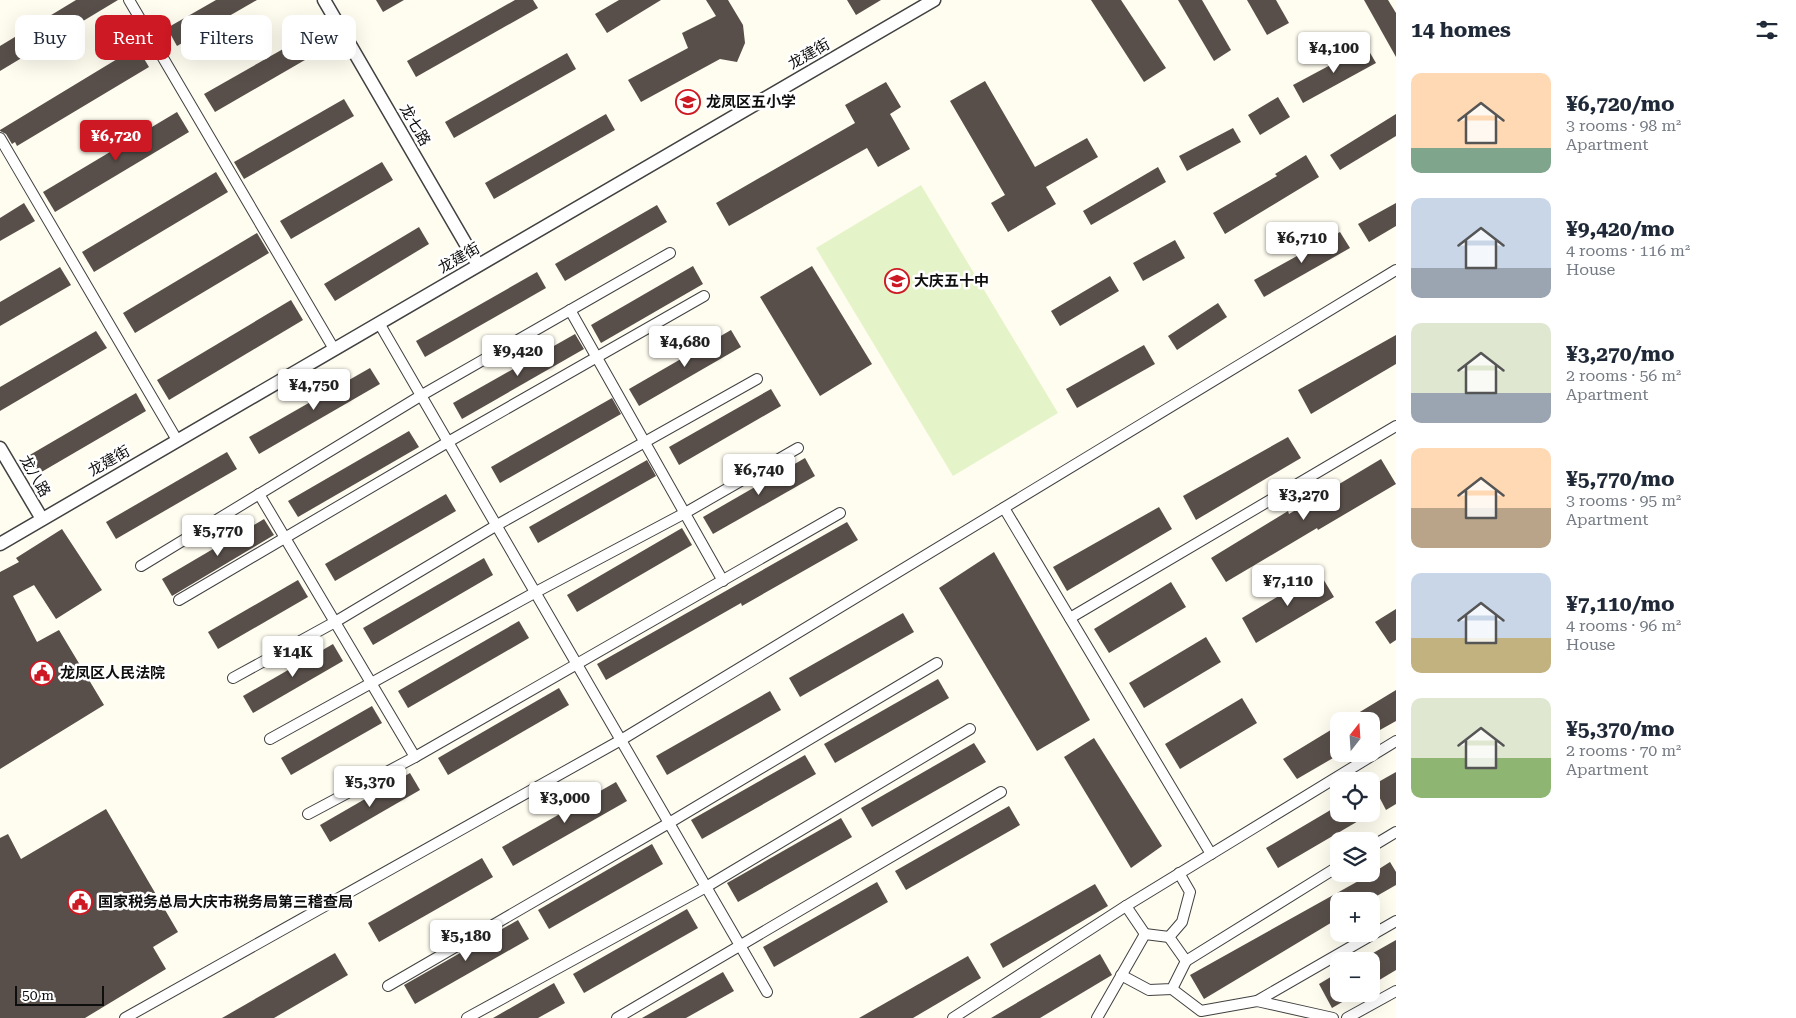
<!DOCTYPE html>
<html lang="en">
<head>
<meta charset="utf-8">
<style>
	body { margin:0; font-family:"Roboto Serif","Noto Sans SC",serif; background:#f2f2f3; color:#1f2937; height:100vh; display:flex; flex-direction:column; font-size:19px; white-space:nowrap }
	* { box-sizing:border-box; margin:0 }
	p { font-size:16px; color:#747a83 }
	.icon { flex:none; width:28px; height:28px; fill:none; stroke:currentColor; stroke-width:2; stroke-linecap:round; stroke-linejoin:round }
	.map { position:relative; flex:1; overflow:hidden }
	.panel { display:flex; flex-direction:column; background:#fff; width:400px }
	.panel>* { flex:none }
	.hud { position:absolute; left:15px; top:15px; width:475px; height:45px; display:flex; gap:10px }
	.needle { width:32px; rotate:17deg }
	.buttons { position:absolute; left:1330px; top:712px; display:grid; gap:10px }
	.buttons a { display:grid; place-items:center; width:50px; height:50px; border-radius:10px; background:#fff; box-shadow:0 5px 20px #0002; font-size:25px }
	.scale { position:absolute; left:15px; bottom:12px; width:89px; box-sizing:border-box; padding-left:5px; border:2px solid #0e0e0e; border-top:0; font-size:14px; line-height:18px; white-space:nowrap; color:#0e0e0e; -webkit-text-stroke:4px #fff; paint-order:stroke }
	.price { position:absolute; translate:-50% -42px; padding:0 11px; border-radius:5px; background:#fff; color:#222; font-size:16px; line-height:32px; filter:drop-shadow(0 1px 2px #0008) }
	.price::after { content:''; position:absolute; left:50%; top:30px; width:15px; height:11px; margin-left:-8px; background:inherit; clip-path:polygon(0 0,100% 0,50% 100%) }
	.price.selected { background:#cc1923; color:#fff }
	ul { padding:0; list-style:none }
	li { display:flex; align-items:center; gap:15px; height:125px; padding:0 15px }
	li span { display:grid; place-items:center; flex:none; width:140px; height:100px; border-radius:10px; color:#555 }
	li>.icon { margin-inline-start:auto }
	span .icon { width:60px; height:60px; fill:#fffc; stroke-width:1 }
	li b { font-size:21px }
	h2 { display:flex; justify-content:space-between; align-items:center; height:60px; padding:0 15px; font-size:21px }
	.tag { padding:0 18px; border-radius:10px; background:#fff; box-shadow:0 5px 20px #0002; font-size:18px; line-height:45px }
	.tag.selected { background:#cc1923; color:#fff }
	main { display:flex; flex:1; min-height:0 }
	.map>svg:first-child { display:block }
</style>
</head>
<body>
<main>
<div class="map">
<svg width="1396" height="1018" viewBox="0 0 1396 1018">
	<rect width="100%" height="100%" fill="#fffcf0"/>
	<!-- pitch -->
	<path fill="#e5f4c8" d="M921,185l137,228 -105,63 -137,-228z"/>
	<!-- building -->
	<g fill="#584f4a">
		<path d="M76,0h42l-118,71v-25z"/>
		<path d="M216,0h41l-80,46 -10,-18z"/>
		<path d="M376,0h28l-21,12z"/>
		<path d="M515,0h18l5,8 -122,69 -9,-16z"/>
		<path d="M619,0h42l-54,33 -12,-19z"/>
		<path d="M706,0h22l15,25 2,18 -8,19 -17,-3 -79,43 -13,-22 60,-32 -6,-15 34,-17z"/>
		<path d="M847,0h34l-25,15z"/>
		<path d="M1091,0h30l45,68 -22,14z"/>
		<path d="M1178,0h24l29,50 -17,11z"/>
		<path d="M1247,0h29l13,23 -22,12z"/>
		<path d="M1364,0h24l8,13v44z"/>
		<path d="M306,36l11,17 -102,59 -11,-18z"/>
		<path d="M1366,46l10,17 -73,40 -10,-18z"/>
		<path d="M137,47l12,20 -132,79 -2,-4 -3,2 -6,-10 -6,-3v-1z"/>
		<path d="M567,53l9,16 -122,69 -9,-16z"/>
		<path d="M985,81l50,86 52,-29 11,19 -52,30 10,17 -48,28 -17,-29 14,-8 -55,-94z"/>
		<path d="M886,82l15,25 -11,7 20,35 -32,18 -11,-19 -138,78 -13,-23 139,-80 -10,-18z"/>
		<path d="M1278,97l12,20 -30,18 -12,-20z"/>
		<path d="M344,99l10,17 -110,63 -10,-17z"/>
		<path d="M177,112l12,20 -134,80 -12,-20z"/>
		<path d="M606,114l9,16 -121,69 -9,-16z"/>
		<path d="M1396,114v22l-56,34 -10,-15z"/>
		<path d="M1233,128l8,14 -54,29 -8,-15z"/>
		<path d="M1306,155l13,22 -94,57 -12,-21 64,-37 -2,-2z"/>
		<path d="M382,162l11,18 -102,59 -11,-18z"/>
		<path d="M1158,167l8,15 -75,43 -8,-14z"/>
		<path d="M216,172l12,20 -134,80 -12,-20z"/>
		<path d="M24,203l11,18 -35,20v-23z"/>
		<path d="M1396,203v23l-27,16 -11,-18z"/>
		<path d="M657,205l10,17 -102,59 -10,-17z"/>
		<path d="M419,227l10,17 -94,57 -11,-17z"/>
		<path d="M1340,232l10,16 -86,49 -10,-17z"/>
		<path d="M257,233l12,20 -134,80 -12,-20z"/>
		<path d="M1175,240l10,18 -42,23 -10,-18z"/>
		<path d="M693,266l10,18 -102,59 -10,-18z"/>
		<path d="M812,266l60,98 -52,32 -60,-99z"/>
		<path d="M60,267l11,18 -71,41v-24z"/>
		<path d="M537,272l9,16 -121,69 -9,-16z"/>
		<path d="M1110,276l9,15 -59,35 -9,-15z"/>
		<path d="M291,300l12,20 -134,80 -12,-20z"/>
		<path d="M1218,303l9,14 -50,33 -9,-14z"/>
		<path d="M731,330l10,17 -102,59 -10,-17z"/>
		<path d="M96,331l11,17 -107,63v-24z"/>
		<path d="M575,334l9,15 -122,70 -9,-16z"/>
		<path d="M1396,335v29l-85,50 -13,-24z"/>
		<path d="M1144,345l11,19 -78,44 -11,-19z"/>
		<path d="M370,368l10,16 -121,70 -10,-17z"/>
		<path d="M771,389l10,17 -102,59 -10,-18z"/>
		<path d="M136,393l10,18 -108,63 -10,-18z"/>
		<path d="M612,398l9,16 -121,69 -9,-16z"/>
		<path d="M409,431l10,16 -121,70 -10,-16z"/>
		<path d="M1288,437l13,21 -105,62 -13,-24z"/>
		<path d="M227,452l10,17 -121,70 -10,-17z"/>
		<path d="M805,458l10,18 -102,58 -10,-17z"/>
		<path d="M1381,459l15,25 -78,46 -1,-2 -91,54 -15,-24 77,-47 1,3z"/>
		<path d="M647,460l9,16 -118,67 -9,-16z"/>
		<path d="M446,494l10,17 -121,70 -10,-17z"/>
		<path d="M1159,507l13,22 -105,62 -14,-24z"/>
		<path d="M264,519l10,16 -102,61 -10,-17z"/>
		<path d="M847,522l11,18 -116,66 -1,-3 -135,77 -9,-16z"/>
		<path d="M682,528l10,17 -115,67 -10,-17z"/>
		<path d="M62,529l40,61 -46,29 -22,-34 -21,11 24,46 22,-12 45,75 -104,64v-197l19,-10 -3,-4z"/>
		<path d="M994,552l96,168 -53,31 -98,-163z"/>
		<path d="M484,558l9,17 -120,70 -10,-17z"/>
		<path d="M1319,572l15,25 -78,46 -14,-25z"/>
		<path d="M298,580l10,17 -90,52 -10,-17z"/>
		<path d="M1171,582l15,25 -77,46 -15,-24z"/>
		<path d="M1396,609v31l-6,4 -15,-22z"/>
		<path d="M903,613l11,19 -114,65 -11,-19z"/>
		<path d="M519,621l10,17 -121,70 -10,-17z"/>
		<path d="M1206,637l15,25 -77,46 -15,-25z"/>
		<path d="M333,644l10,17 -90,52 -10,-17z"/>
		<path d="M938,679l11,19 -114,65 -11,-19z"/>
		<path d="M559,688l10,17 -121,70 -10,-17z"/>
		<path d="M1396,690v31l-25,14v-14h-26z"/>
		<path d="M770,691l11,19 -114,65 -11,-19z"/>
		<path d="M1242,698l15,25 -77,46 -15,-25z"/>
		<path d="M372,706l10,17 -91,52 -10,-17z"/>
		<path d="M1339,725l1,29 -43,25 -14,-20z"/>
		<path d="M1094,738l68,108 -31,22 -67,-111z"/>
		<path d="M974,743l12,19 -114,65 -11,-19z"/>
		<path d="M805,755l11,19 -114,65 -11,-19z"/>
		<path d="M1396,772v32l-10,6 -13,-25z"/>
		<path d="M410,773l10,17 -90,52 -10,-17z"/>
		<path d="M616,782l11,19 -114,65 -11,-19z"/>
		<path d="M1339,805v9h18l3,6 -82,48 -12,-20z"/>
		<path d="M1009,806l11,19 -114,65 -11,-19z"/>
		<path d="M106,809l72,123 -25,15 13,22 -81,49h-85v-180l8,-4 13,25z"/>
		<path d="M841,818l11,19 -114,65 -11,-19z"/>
		<path d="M652,844l11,20 -114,65 -11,-19z"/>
		<path d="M482,858l11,19 -114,65 -11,-19z"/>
		<path d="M1390,862l6,10v13l-28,16h-29v17l-135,81 -14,-24 181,-101z"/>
		<path d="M877,882l11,20 -114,65 -11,-20z"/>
		<path d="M1095,884l13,22 -105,62 -13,-24z"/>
		<path d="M687,909l11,19 -114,65 -11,-19z"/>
		<path d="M518,920l11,19 -114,65 -11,-19z"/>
		<path d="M1396,940v30l-25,15v-24h-12z"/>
		<path d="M335,953l13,22 -74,43h-52z"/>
		<path d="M1100,954l12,21 -72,43h-49z"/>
		<path d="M968,956l13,22 -68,40h-54z"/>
		<path d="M723,972l11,19 -48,27h-44z"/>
		<path d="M1339,972v22h17l-24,14 -13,-24z"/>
		<path d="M554,983l11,20 -27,15h-45z"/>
	</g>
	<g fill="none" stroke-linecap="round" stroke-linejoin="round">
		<defs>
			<g id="minor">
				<path d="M129,0l205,349"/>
				<path d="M0,138l177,302"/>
				<path d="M570,310l153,271"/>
				<path d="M379,323l388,669"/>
				<path d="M259,494l156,263"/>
				<path d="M1004,508l207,346"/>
				<path d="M141,566l281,-171 248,-142"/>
				<path d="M179,600l269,-158 256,-146"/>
				<path d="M1070,618l326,-192"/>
				<path d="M233,678l102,-56 162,-97 260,-146"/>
				<path d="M270,739l266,-147 149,-79 113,-65"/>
				<path d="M308,814l107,-57 425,-244"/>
				<path d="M1371,847l25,-15"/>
				<path d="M1179,873l11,19 -8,30 -13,15 17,24 153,-95"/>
				<path d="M1145,934l24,3"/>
				<path d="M1121,975l28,15 23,-1 14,-28"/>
				<path d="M388,986l281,-163 268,-160"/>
				<path d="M1172,989l29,22 56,-10 139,-80"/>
				<path d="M1257,1001l76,17"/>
				<path d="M125,1018l496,-278 775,-470"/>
				<path d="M467,1018l239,-131 264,-158"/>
				<path d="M617,1018l384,-226"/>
				<path d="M953,1018l173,-112 270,-165"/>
				<path d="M1097,1018l48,-84 -19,-28"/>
				<path d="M1347,1018l49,-27"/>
			</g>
			<g id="tertiary">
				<path d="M324,0l154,265"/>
				<path d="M0,448l42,71"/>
				<path d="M0,544l934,-544"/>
			</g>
		</defs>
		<!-- minor casing -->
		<use href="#minor" stroke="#414141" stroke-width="12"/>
		<!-- tertiary casing -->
		<use href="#tertiary" stroke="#414141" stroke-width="15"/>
		<!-- minor -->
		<use href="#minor" stroke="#fff" stroke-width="10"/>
		<!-- tertiary -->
		<use href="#tertiary" stroke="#fff" stroke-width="12"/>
	</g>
	<!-- icons -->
	<defs>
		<symbol id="school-ring" viewBox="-11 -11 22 22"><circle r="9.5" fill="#fff" stroke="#cc1923" stroke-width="1.5"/><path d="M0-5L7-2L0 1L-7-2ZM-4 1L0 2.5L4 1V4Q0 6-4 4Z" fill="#cc1923"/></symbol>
		<symbol id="civic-ring" viewBox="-11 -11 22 22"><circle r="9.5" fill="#fff" stroke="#cc1923" stroke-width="1.5"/><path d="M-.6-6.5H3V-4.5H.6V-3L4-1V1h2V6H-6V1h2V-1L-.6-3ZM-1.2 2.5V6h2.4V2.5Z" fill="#cc1923"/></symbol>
	</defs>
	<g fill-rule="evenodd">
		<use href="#school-ring" x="674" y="88" width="28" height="28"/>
		<use href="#school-ring" x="883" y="267" width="28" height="28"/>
		<use href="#civic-ring" x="28" y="659" width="28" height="28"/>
		<use href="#civic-ring" x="66" y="888" width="28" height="28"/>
	</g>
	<g text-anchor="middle" stroke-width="5" stroke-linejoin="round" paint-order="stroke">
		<!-- street labels -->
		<g font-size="15" fill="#0e0e0e" stroke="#fff">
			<text transform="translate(809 54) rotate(-30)" y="5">龙建街</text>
			<text transform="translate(415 125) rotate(60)" y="5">龙七路</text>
			<text transform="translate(459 258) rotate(-30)" y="5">龙建街</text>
			<text transform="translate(109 461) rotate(-30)" y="5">龙建街</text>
			<text transform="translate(35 476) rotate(60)" y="5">龙八路</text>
		</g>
		<!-- poi labels -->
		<g font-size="15" font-weight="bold" fill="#0e0e0e" stroke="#fff" text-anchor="start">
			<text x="706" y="107">龙凤区五小学</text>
			<text x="914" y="286">大庆五十中</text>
			<text x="60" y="678">龙凤区人民法院</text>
			<text x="98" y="907">国家税务总局大庆市税务局第三稽查局</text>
		</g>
	</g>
</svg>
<div class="buttons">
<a><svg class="needle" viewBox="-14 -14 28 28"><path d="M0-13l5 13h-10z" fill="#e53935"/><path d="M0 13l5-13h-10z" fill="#747a83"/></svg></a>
<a><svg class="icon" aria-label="locate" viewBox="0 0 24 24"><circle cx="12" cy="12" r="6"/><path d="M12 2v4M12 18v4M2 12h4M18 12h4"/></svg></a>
<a><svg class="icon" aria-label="layers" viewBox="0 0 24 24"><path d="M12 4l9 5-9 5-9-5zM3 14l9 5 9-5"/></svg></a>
<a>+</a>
<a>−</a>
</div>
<div class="scale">50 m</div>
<b class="price" style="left:1334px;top:74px">¥4,100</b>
<b class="price selected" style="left:116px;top:162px">¥6,720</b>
<b class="price" style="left:1302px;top:264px">¥6,710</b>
<b class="price" style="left:685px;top:368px">¥4,680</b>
<b class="price" style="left:518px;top:377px">¥9,420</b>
<b class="price" style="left:314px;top:411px">¥4,750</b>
<b class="price" style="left:759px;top:496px">¥6,740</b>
<b class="price" style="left:1304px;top:521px">¥3,270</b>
<b class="price" style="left:218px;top:557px">¥5,770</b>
<b class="price" style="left:1288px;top:607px">¥7,110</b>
<b class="price" style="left:293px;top:678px">¥14K</b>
<b class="price" style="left:370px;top:808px">¥5,370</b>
<b class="price" style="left:565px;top:824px">¥3,000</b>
<b class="price" style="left:466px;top:962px">¥5,180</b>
<div class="hud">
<a class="tag">Buy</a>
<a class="tag selected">Rent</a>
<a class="tag">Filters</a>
<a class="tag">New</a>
</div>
</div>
<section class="panel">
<h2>14 homes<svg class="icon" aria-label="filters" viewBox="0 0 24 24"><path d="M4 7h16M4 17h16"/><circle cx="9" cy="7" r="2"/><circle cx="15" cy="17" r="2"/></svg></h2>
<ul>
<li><span style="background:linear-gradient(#ffd9b3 75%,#7fa58c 0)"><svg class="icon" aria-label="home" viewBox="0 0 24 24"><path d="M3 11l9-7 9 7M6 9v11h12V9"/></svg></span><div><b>¥6,720/mo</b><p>3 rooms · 98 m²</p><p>Apartment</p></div></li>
<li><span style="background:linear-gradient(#c9d6e8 70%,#9aa5b1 0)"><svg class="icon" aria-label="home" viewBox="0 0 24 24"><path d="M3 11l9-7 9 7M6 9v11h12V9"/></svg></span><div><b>¥9,420/mo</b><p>4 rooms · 116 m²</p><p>House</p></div></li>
<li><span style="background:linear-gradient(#dfe7d0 70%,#9aa5b1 0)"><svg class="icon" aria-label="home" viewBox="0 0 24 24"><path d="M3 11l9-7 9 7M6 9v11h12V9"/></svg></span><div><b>¥3,270/mo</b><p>2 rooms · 56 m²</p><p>Apartment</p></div></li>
<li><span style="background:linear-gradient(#ffd9b3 60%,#b9a48a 0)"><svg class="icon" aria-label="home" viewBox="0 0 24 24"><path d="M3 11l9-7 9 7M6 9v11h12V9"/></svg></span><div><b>¥5,770/mo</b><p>3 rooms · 95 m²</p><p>Apartment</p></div></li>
<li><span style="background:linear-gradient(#c9d6e8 65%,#c2b280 0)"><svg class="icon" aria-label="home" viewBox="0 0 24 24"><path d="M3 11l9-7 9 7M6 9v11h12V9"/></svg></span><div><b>¥7,110/mo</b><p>4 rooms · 96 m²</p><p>House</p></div></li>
<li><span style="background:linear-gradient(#dfe7d0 60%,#8fb573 0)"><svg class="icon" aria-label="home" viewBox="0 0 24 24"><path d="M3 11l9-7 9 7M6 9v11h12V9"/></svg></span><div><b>¥5,370/mo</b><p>2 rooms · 70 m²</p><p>Apartment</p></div></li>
</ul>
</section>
</main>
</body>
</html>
